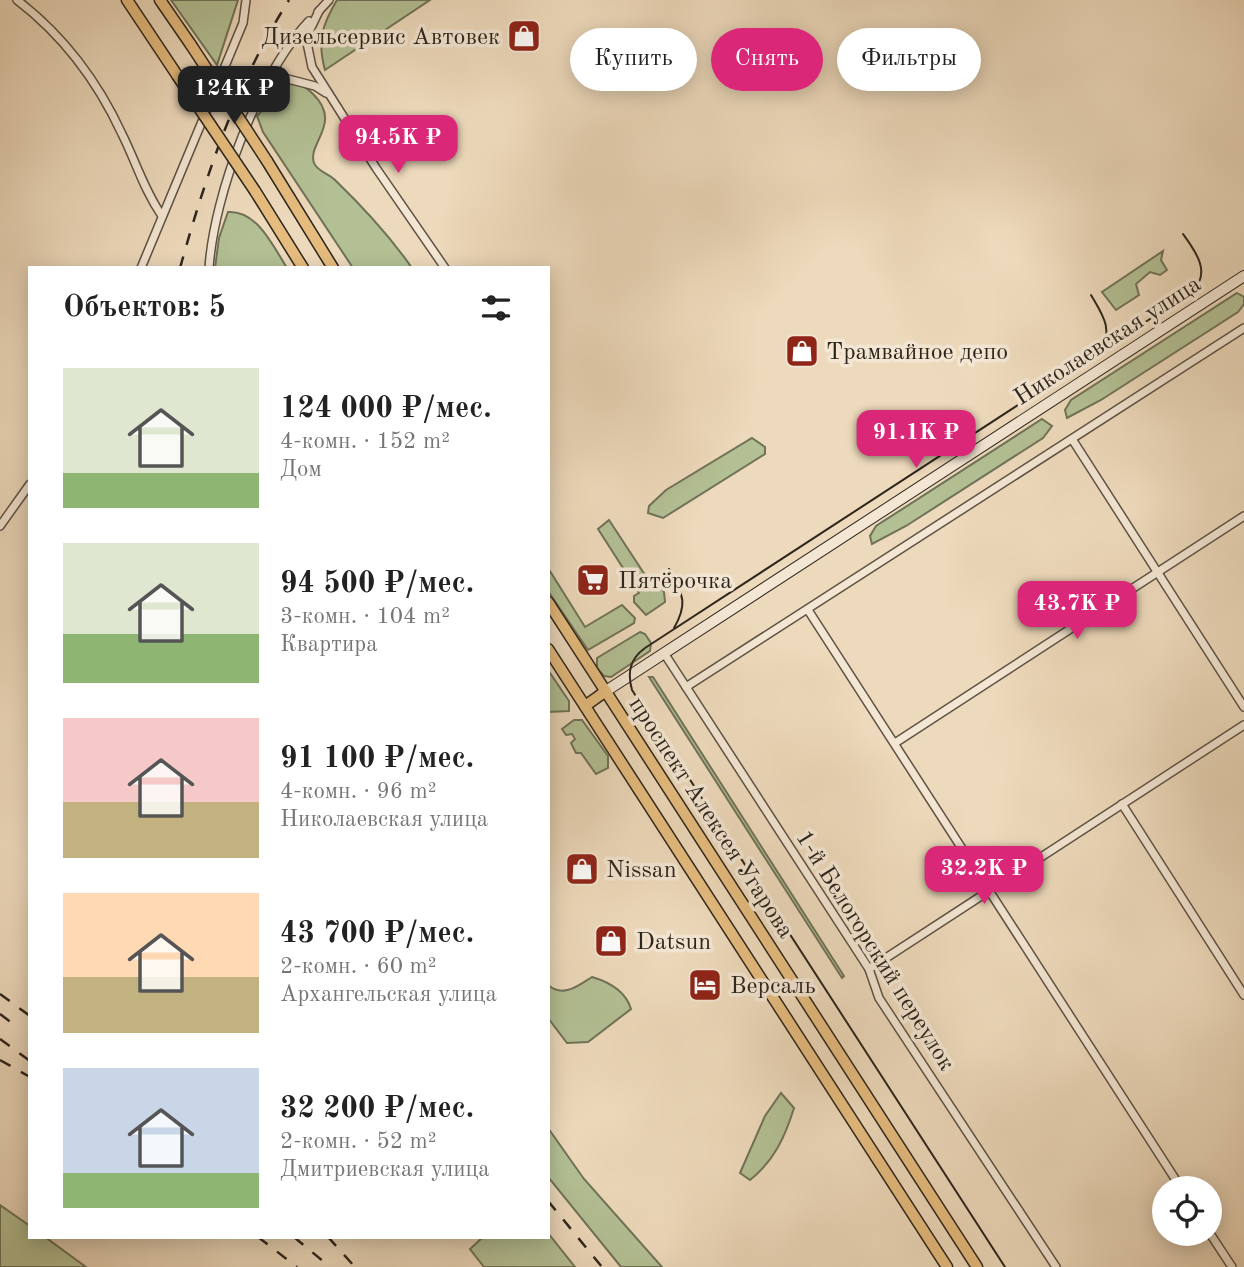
<!DOCTYPE html>
<html lang="ru">
<head>
<meta charset="utf-8">
<style>
	body { margin:0; font-family:"Old Standard TT",serif; background:#f2f2f2; color:#222; height:100vh; display:flex; flex-direction:column; font-size:26px; white-space:nowrap }
	* { box-sizing:border-box; margin:0 }
	p { font-size:23px; color:#767676 }
	.icon { flex:none; width:38px; height:38px; fill:none; stroke:currentColor; stroke-width:2; stroke-linecap:round; stroke-linejoin:round }
	.map { position:relative; flex:1; overflow:hidden }
	.sheet { position:absolute; left:28px; top:266px; width:522px; height:973px; display:flex; flex-direction:column; background:#fff; border-radius:0px; box-shadow:0 4px 18px #0003 }
	.sheet>* { flex:none }
	.top-card { position:absolute; left:570px; top:28px; width:567px; height:63px; display:flex; gap:14px }
	.buttons { position:absolute; left:1152px; top:1176px; display:grid; gap:14px }
	.buttons a { display:grid; place-items:center; width:70px; height:70px; border-radius:50%; background:#fff; box-shadow:0 4px 18px #0003; font-size:35px }
	.price { position:absolute; translate:-50% -60px; padding:0 16px; border-radius:14px; background:#db2777; color:#fff; font-size:23px; line-height:46px; filter:drop-shadow(0 2px 4px #0008) }
	.price::after { content:''; position:absolute; left:50%; top:42px; width:21px; height:16px; margin-left:-10px; background:inherit; clip-path:polygon(0 0,100% 0,50% 100%) }
	.price.active { background:#222; color:#fff }
	ul { padding:0; list-style:none }
	li { display:flex; align-items:center; gap:21px; height:175px; padding:0 35px }
	li span { display:grid; place-items:center; flex:none; width:196px; height:140px; border-radius:0px; color:#555 }
	li>.icon { margin-inline-start:auto }
	span .icon { width:84px; height:84px; fill:#fffc; stroke-width:1 }
	li b { font-size:30px }
	h2 { display:flex; justify-content:space-between; align-items:center; height:84px; padding:0 35px; font-size:30px }
	.tag { padding:0 24px; border-radius:32px; background:#fff; box-shadow:0 4px 18px #0003; font-size:24px; line-height:63px }
	.tag.active { background:#db2777; color:#fff }
	.map>svg:first-child { display:block }
</style>
</head>
<body>
<div class="map">
<svg width="1244" height="1267" viewBox="0 0 1244 1267">
	<rect width="100%" height="100%" fill="#edd9bb"/>
	<filter id="stains"><feTurbulence type="fractalNoise" baseFrequency=".00286" numOctaves="4"/><feColorMatrix values="0 0 0 0 .2 0 0 0 0 .09 0 0 0 0 .02 0 0 0 .5 -.17"/></filter>
	<radialGradient id="worn" r=".72"><stop offset=".6" stop-color="#630" stop-opacity="0"/><stop offset="1" stop-color="#630" stop-opacity=".3"/></radialGradient>
	<!-- green -->
	<g fill="#b3c094" stroke="#707258" stroke-width="2">
		<path d="M171,0h67l-21,65z"/>
		<path d="M337,0h93l-105,70c-8,-29 -3,-45 12,-70z"/>
		<path d="M285,81c13,1 19,4 28,13 30,29 -6,49 1,69 3,8 15,11 21,17 28,27 54,55 77,88h-59l-90,-136 -6,-16 10,-11 6,-20z"/>
		<path d="M228,212c29,-2 45,34 59,56h-72l4,-30z"/>
		<path d="M1163,251l-2,9 6,10 -7,5 -10,-3 -14,12 3,11 -23,15 -14,-18z"/>
		<path d="M1237,293l7,4v7l-6,8 -137,88 -34,18 -2,-8 6,-10z"/>
		<path d="M1042,419l10,7 -9,12 -137,88 -34,18 -2,-8 6,-10z"/>
		<path d="M752,438l13,9v7l-102,64 -15,-5 1,-7 17,-16z"/>
		<path d="M609,520l40,61 7,-4 8,15 1,10 -19,13 -12,-13v-6l5,-3 -41,-64z"/>
		<path d="M548,568l37,59 37,-22 13,13 -1,5 -46,27 -40,-59z"/>
		<path d="M640,632l5,2 6,9 -1,8 -39,26 -7,-1 -7,-8v-10z"/>
		<path d="M548,670l21,31v10l-21,1z"/>
		<path d="M649,677h4l191,299 -2,2z"/>
		<path d="M574,720h8l26,36v12l-12,6 -15,-21h-5l-5,-10 4,-4 -3,-5 -6,1 -4,-6z"/>
		<path d="M592,977c17,5 34,15 39,32l-43,33 -21,1 -19,-25v-33c15,13 30,1 44,-8z"/>
		<path d="M781,1093l13,15c-9,29 -20,53 -44,72l-10,-7 25,-57z"/>
		<path d="M548,1128l36,51 78,88h-41l-73,-90z"/>
		<path d="M0,1205l30,21v11h15l41,30h-86z"/>
		<path d="M548,1233l27,34h-91l-14,-18 13,-12h65z"/>
	</g>
	<g fill="none" stroke-linecap="round" stroke-linejoin="round">
		<defs>
			<g id="minor">
				<path d="M17,0c47,36 80,80 105,134 14,28 22,56 40,82"/>
				<path d="M319,11l-13,27 6,29 64,101 69,100"/>
				<path d="M318,12l11,-12"/>
				<path d="M266,92l18,-14 31,8 11,7"/>
				<path d="M141,268l102,-245 3,-23"/>
				<path d="M209,268c5,-74 50,-194 100,-247"/>
				<path d="M1072,439l172,268"/>
				<path d="M0,526l30,-42"/>
				<path d="M808,610l373,578"/>
				<path d="M664,653l205,316 10,29 177,269"/>
				<path d="M686,687l558,-359"/>
				<path d="M895,743l349,-227"/>
				<path d="M1122,804l122,191"/>
				<path d="M869,969l375,-244"/>
				<path d="M1209,1232l23,35"/>
			</g>
			<path id="secondary" d="M606,691l638,-415"/>
			<g id="primary">
				<path d="M127,0l50,75"/>
				<path d="M160,0l31,45"/>
				<path d="M267,161l66,107"/>
				<path d="M255,191l48,77"/>
				<path d="M548,602l429,665"/>
				<path d="M548,649l399,618"/>
				<path d="M585,706l21,-15"/>
			</g>
		</defs>
		<!-- minor casing -->
		<use href="#minor" stroke="#5d5244" stroke-width="10"/>
		<!-- secondary casing -->
		<use href="#secondary" stroke="#2d251c" stroke-width="12"/>
		<!-- primary casing -->
		<use href="#primary" stroke="#2d251c" stroke-width="13"/>
		<!-- minor -->
		<use href="#minor" stroke="#f3e6d3" stroke-width="7"/>
		<!-- secondary -->
		<use href="#secondary" stroke="#f3e6d3" stroke-width="10"/>
		<!-- primary -->
		<use href="#primary" stroke="#e6bc7e" stroke-width="10"/>
		<!-- tram -->
		<g stroke="#2d251c" stroke-width="2">
			<path d="M1091,295c11,19 24,36 8,56"/>
			<path d="M669,569c13,25 20,33 5,59"/>
			<path d="M1005,1267l-373,-577c-5,-18 -2,-31 13,-42l548,-357c18,-19 3,-39 -10,-57"/>
		</g>
		<!-- rail -->
		<g stroke="#2d251c" stroke-width="2.5" stroke-dasharray="12 12" stroke-linecap="butt">
			<path d="M180,268c26,-93 57,-186 109,-268"/>
			<path d="M0,994l30,22"/>
			<path d="M0,1014l16,12"/>
			<path d="M0,1039l30,22"/>
			<path d="M0,1060l30,17"/>
			<path d="M548,1201l54,66"/>
			<path d="M258,1237l39,30"/>
			<path d="M294,1237l36,30"/>
			<path d="M328,1237l27,30"/>
		</g>
		<defs>
			<g id="primary-bridge">
				<path d="M191,45l76,116"/>
				<path d="M177,75l78,116"/>
			</g>
		</defs>
		<!-- primary-bridge casing -->
		<use href="#primary-bridge" stroke="#2d251c" stroke-width="13" stroke-linecap="butt"/>
		<!-- primary-bridge -->
		<use href="#primary-bridge" stroke="#e6bc7e" stroke-width="10"/>
	</g>
	<!-- icons -->
	<defs>
		<symbol id="shop-square" viewBox="-11 -11 22 22"><rect x="-9" y="-9" width="18" height="18" rx="4" fill="#8f2418" stroke="#f3e6d3"/><path d="M-5-2.5h2.3a2.7 3.5 0 0 1 5.4 0H5L5.5 6h-11ZM-1.5-2.5h3a1.5 2.3 0 0 0-3 0Z" fill="#fff"/></symbol>
		<symbol id="supermarket-square" viewBox="-11 -11 22 22"><rect x="-9" y="-9" width="18" height="18" rx="4" fill="#8f2418" stroke="#f3e6d3"/><path d="M-6-5.5h2.5l.6 2H6L4.5 2H-2.5L-4.4-4H-6ZM-1.5 3.2a1.3 1.3 0 1 0 .1 0ZM3 3.2a1.3 1.3 0 1 0 .1 0Z" fill="#fff"/></symbol>
		<symbol id="hotel-square" viewBox="-11 -11 22 22"><rect x="-9" y="-9" width="18" height="18" rx="4" fill="#8f2418" stroke="#f3e6d3"/><path d="M-6-4.5h1.5V1H6V5H4.5V3h-9V5H-6ZM-4 0a1.8 1.8 0 1 1 3.6 0ZM.5 0V-2.5h3Q6-2.5 6 0Z" fill="#fff"/></symbol>
	</defs>
	<g fill-rule="evenodd">
		<use href="#shop-square" x="505" y="17" width="38" height="38"/>
		<use href="#shop-square" x="783" y="332" width="38" height="38"/>
		<use href="#supermarket-square" x="574" y="561" width="38" height="38"/>
		<use href="#shop-square" x="563" y="850" width="38" height="38"/>
		<use href="#shop-square" x="592" y="922" width="38" height="38"/>
		<use href="#hotel-square" x="686" y="966" width="38" height="38"/>
	</g>
	<g text-anchor="middle" stroke-width="7" stroke-linejoin="round" paint-order="stroke">
		<!-- poi labels -->
		<g font-size="24" fill="#2d251c" stroke="#f3e6d3" text-anchor="start">
			<text x="500" y="44" text-anchor="end">Дизельсервис Автовек</text>
			<text x="826" y="359">Трамвайное депо</text>
			<text x="618" y="588">Пятёрочка</text>
			<text x="606" y="877">Nissan</text>
			<text x="636" y="949">Datsun</text>
			<text x="730" y="993">Версаль</text>
		</g>
		<!-- street labels -->
		<g font-size="24" fill="#2d251c" stroke="#f3e6d3">
			<text transform="translate(1107 340) rotate(-33)" y="8">Николаевская улица</text>
			<text transform="translate(712 817) rotate(57)" y="8">проспект Алексея Угарова</text>
			<text transform="translate(876 950) rotate(58)" y="8">1-й Белогорский переулок</text>
		</g>
	</g>
	<rect width="100%" height="100%" filter="url(#stains)"/>
	<rect width="100%" height="100%" fill="url(#worn)"/>
</svg>
<div class="buttons">
<a><svg class="icon" aria-label="locate" viewBox="0 0 24 24"><circle cx="12" cy="12" r="6"/><path d="M12 2v4M12 18v4M2 12h4M18 12h4"/></svg></a>
</div>
<b class="price active" style="left:234px;top:126px">124K ₽</b>
<b class="price" style="left:398px;top:175px">94.5K ₽</b>
<b class="price" style="left:916px;top:470px">91.1K ₽</b>
<b class="price" style="left:1077px;top:641px">43.7K ₽</b>
<b class="price" style="left:984px;top:906px">32.2K ₽</b>
<div class="top-card">
<a class="tag">Купить</a>
<a class="tag active">Снять</a>
<a class="tag">Фильтры</a>
</div>
<section class="sheet">
<h2>Объектов: 5<svg class="icon" aria-label="filters" viewBox="0 0 24 24"><path d="M4 7h16M4 17h16"/><circle cx="9" cy="7" r="2"/><circle cx="15" cy="17" r="2"/></svg></h2>
<ul>
<li><span style="background:linear-gradient(#dfe7d0 75%,#8fb573 0)"><svg class="icon" aria-label="home" viewBox="0 0 24 24"><path d="M3 11l9-7 9 7M6 9v11h12V9"/></svg></span><div><b>124 000 ₽/мес.</b><p>4-комн. · 152 m²</p><p>Дом</p></div></li>
<li><span style="background:linear-gradient(#dfe7d0 65%,#8fb573 0)"><svg class="icon" aria-label="home" viewBox="0 0 24 24"><path d="M3 11l9-7 9 7M6 9v11h12V9"/></svg></span><div><b>94 500 ₽/мес.</b><p>3-комн. · 104 m²</p><p>Квартира</p></div></li>
<li><span style="background:linear-gradient(#f6c9c9 60%,#c2b280 0)"><svg class="icon" aria-label="home" viewBox="0 0 24 24"><path d="M3 11l9-7 9 7M6 9v11h12V9"/></svg></span><div><b>91 100 ₽/мес.</b><p>4-комн. · 96 m²</p><p>Николаевская улица</p></div></li>
<li><span style="background:linear-gradient(#ffd9b3 60%,#c2b280 0)"><svg class="icon" aria-label="home" viewBox="0 0 24 24"><path d="M3 11l9-7 9 7M6 9v11h12V9"/></svg></span><div><b>43 700 ₽/мес.</b><p>2-комн. · 60 m²</p><p>Архангельская улица</p></div></li>
<li><span style="background:linear-gradient(#c9d6e8 75%,#8fb573 0)"><svg class="icon" aria-label="home" viewBox="0 0 24 24"><path d="M3 11l9-7 9 7M6 9v11h12V9"/></svg></span><div><b>32 200 ₽/мес.</b><p>2-комн. · 52 m²</p><p>Дмитриевская улица</p></div></li>
</ul>
</section>
</div>
</body>
</html>
